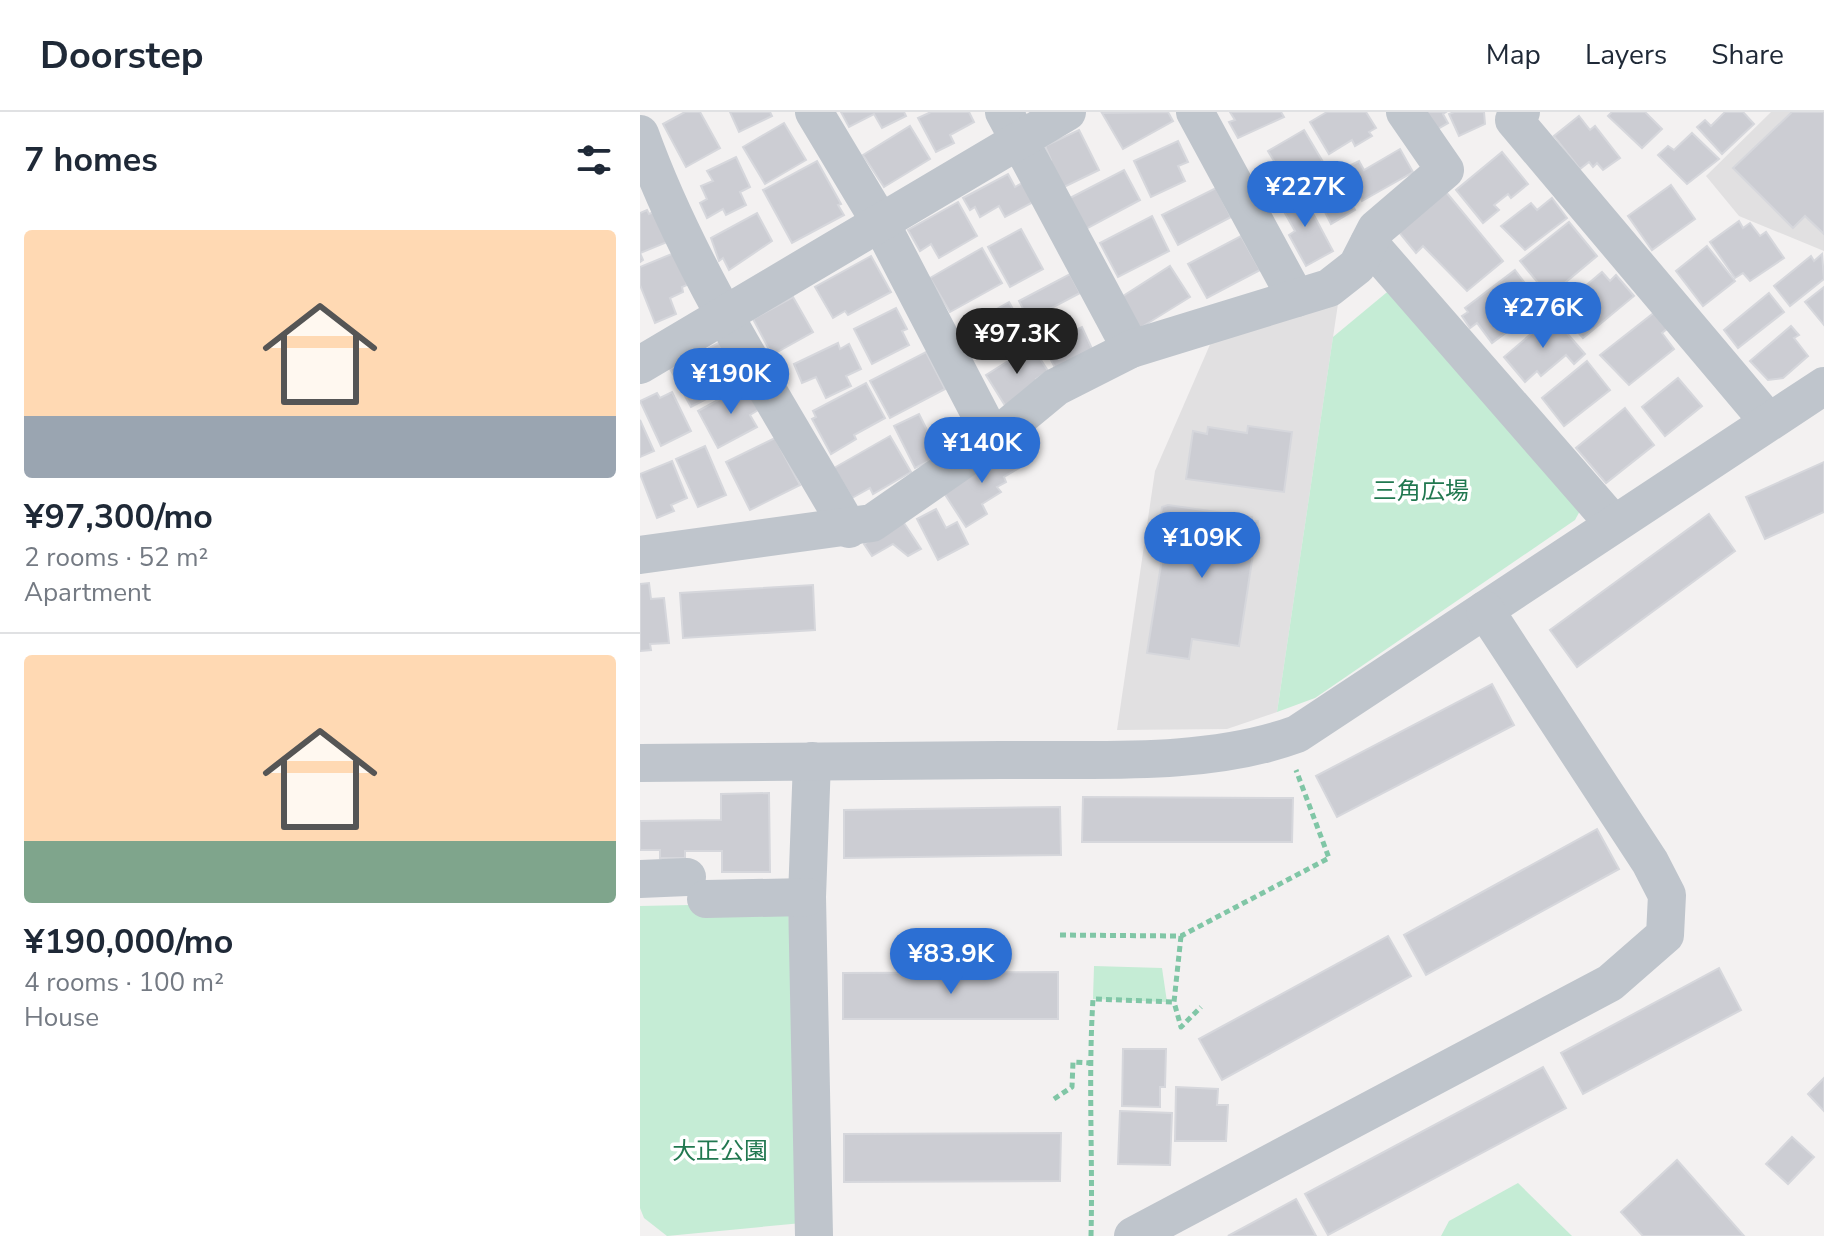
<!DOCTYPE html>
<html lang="en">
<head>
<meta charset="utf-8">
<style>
	body { margin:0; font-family:"Nunito Sans","Noto Sans JP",sans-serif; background:#f2f2f3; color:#1f2937; height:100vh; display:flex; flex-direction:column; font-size:30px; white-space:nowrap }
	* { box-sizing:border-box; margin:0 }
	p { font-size:26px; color:#747a83 }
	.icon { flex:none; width:44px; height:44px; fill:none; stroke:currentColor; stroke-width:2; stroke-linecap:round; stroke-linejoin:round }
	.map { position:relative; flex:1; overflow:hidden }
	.details { display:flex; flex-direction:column; background:#fff; width:640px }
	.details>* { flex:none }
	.price { position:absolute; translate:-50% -68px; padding:0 18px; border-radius:28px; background:#2c6fd3; color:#fff; font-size:26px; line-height:52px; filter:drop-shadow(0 2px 4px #0008) }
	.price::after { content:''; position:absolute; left:50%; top:48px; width:24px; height:18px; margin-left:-12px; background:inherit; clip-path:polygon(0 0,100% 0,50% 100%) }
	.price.selected { background:#222; color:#fff }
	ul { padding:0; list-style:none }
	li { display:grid; align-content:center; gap:16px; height:424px; padding:0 24px }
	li+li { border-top:2px solid #e0e1e3 }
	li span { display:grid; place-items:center; height:248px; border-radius:8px; color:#555 }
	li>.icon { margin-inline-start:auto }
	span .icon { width:144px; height:144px; fill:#fffc; stroke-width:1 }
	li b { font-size:34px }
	h2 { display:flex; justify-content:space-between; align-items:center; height:96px; padding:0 24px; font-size:34px }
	header { display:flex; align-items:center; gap:48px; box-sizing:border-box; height:112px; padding:0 40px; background:#fff; border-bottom:2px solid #e0e1e3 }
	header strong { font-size:38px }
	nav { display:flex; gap:44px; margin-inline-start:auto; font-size:28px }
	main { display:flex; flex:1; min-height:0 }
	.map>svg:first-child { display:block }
</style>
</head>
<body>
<header>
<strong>Doorstep</strong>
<nav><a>Map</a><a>Layers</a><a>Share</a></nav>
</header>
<main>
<section class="details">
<h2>7 homes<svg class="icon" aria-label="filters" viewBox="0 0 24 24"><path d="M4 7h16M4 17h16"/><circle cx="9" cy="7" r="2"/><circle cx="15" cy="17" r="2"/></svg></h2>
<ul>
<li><span style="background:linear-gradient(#ffd9b3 75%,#9aa5b1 0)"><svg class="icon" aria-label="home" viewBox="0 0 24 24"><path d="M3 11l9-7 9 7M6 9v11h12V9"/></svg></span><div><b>¥97,300/mo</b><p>2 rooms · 52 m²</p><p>Apartment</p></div></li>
<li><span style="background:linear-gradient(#ffd9b3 75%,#7fa58c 0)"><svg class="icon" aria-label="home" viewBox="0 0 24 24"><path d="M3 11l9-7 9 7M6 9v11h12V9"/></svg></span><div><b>¥190,000/mo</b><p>4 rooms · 100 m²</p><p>House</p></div></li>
</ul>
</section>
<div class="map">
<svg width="1184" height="1124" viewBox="0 0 1184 1124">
	<rect width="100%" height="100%" fill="#f3f1f1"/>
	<!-- education -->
	<g fill="#e1e0e1">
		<path d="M1131,0h53v139l-85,-35 -33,-40z"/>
		<path d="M699,185l-62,415 -50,17 -110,1 38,-259 57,-131z"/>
	</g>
	<!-- green -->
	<g fill="#c5ecd5">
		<path d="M752,176l189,221 -6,11 -260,178 -38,14 56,-375z"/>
		<path d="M148,791l14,320 -135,13 -23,-18 -4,-10v-302z"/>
		<path d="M454,854l68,2 5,34 -74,-3z"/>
		<path d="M878,1071l54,53h-131l8,-15z"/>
	</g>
	<!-- building -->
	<g fill="#cccdd3" stroke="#d6d7dc" stroke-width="2">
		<path d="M45,0h15l20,36 -34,19 -23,-43z"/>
		<path d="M90,0h40l2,4 -33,16z"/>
		<path d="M201,0h63l2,4 -24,12 -8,-14 -25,13z"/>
		<path d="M291,0h38l5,10 -24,13 4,8 -18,9 -18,-34z"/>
		<path d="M528,0l5,9 -50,28 -21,-36z"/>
		<path d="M590,0h51l3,5 -46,21 -9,-16 6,-2z"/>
		<path d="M687,0h39l10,16 -7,4 3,4 -17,10 -3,-6 -23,14 -19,-32z"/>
		<path d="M784,0h22l-3,2 5,9 -14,8z"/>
		<path d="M814,0h30l1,12 -26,12 -10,-22z"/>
		<path d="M972,0h33l17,17 -20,19 -34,-32z"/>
		<path d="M1085,0h18l11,12 -32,30 -25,-27 8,-7 6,6z"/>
		<path d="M1152,0h32v122l-19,-18 -12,12 -60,-60z"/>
		<path d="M939,4l11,14 5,-4 25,32 -17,12 -6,-7 -4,4 -4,-5 -9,7 -26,-33z"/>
		<path d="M144,11l22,37 -41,24 -22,-37z"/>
		<path d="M270,14l20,33 -46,28 -21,-32z"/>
		<path d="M439,18l20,40 -39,19 -13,-27 4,-2 -6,-14z"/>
		<path d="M664,18l19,32 -36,21 -19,-32z"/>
		<path d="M1052,21l27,26 -32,25 -29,-29 10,-9 6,4z"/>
		<path d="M538,29l10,21 -10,4 7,15 -34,16 -17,-36z"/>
		<path d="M760,37l13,23 -51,29 -19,-32 16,-8 5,9z"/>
		<path d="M862,40l26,32 -17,14 -3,-4 -14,11 5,5 -16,13 -27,-33z"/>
		<path d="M96,45l14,30 -10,5 6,13 -20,10 -3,-6 -16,9 -7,-15 7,-4 -6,-13 12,-5 -6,-10z"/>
		<path d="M177,49l24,43 -3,1 6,10 -52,28 -29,-53z"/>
		<path d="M692,57l23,41 -24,14 -21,-42z"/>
		<path d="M484,58l16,30 -54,29 -16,-31z"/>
		<path d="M368,62l7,13 9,-5 11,19 -30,16 -6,-11 -19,11 -5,-10 -5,3 -7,-12z"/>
		<path d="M1031,73l24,34 -43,31 -24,-34z"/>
		<path d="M576,76l15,29 -53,28 -16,-30z"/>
		<path d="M660,77l33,62 -27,15 -17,-31 6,-4 -17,-30z"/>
		<path d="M806,80l57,69 -36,30 -44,-45 -7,7 -18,-22z"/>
		<path d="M912,86l15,20 -42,32 -24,-24 30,-23 6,7z"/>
		<path d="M318,90l19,34 -38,22 -8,-14 -11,7 -12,-21z"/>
		<path d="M7,98l2,4 10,-4 13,30 -32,13 3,7 -3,2v-49z"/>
		<path d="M117,101l15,28 -43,29 -6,-12 -4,3 -8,-23z"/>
		<path d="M512,104l17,35 -51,26 -18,-34z"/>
		<path d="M1099,109l4,7 7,-5 10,13 6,-4 18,26 -34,23 -7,-8 -8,5 -25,-36z"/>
		<path d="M929,110l28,34 -48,40 -29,-35z"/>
		<path d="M381,117l22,40 -33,18 -22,-40z"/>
		<path d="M601,124l19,34 -53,28 -19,-34z"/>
		<path d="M1067,134l28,35 -32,25 -27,-35z"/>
		<path d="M342,136l20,35 -52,29 -20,-34z"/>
		<path d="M39,139l8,34 -5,2 1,5 -13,6 6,16 -21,9 -15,-38v-18z"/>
		<path d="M1182,142l2,25 -34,27 -16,-20 37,-30 3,5z"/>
		<path d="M231,144l20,36 -43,23 -3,-4 -12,7 -18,-31z"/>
		<path d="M530,154l20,31 -50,31 -20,-30z"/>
		<path d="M875,158l27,36 -50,37 -15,-20 -7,5 -8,-12 6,-4 -3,-4z"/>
		<path d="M962,160l8,9 6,-6 18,21 -51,42 -25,-29z"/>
		<path d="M430,162l10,19 -51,27 -10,-19z"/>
		<path d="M1184,175v38l-19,-23z"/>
		<path d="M1129,181l15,19 -46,36 -14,-18z"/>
		<path d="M153,185l20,35 -41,23 -19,-36z"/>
		<path d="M369,190l16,29 -38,22 -17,-29z"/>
		<path d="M256,196l11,21 -5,2 7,14 -37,19 -18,-35z"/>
		<path d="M1015,200l13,16 -6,5 12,16 -45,36 -29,-30z"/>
		<path d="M912,204l33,38 -11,10 -8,-9 -25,21 -4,-5 -12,11 -21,-25z"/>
		<path d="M431,210l5,8 6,-3 12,26 -37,19 -17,-34z"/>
		<path d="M1151,214l8,9 -5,3 14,18 -25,22 -15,2 -18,-19z"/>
		<path d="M84,228l20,37 -20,10 -7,-12 -15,8 8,14 -19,10 -21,-38z"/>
		<path d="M198,231l2,6 9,-5 12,25 -15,7 5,10 -25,12 -10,-21 -14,6 -8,-19z"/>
		<path d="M392,234l16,25 -12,8 3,6 -33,22 -20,-32z"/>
		<path d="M286,240l19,37 -55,29 -20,-37z"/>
		<path d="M947,249l23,29 -46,36 -22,-28z"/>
		<path d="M1038,266l24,28 -37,30 -23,-29z"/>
		<path d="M226,271l19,35 -31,17 2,4 -25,15 -19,-35 4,-2 -3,-6z"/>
		<path d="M107,272l13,25 -10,6 7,12 -39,21 -20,-37z"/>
		<path d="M32,280l19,39 -30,15 -21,-45 17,-8 3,5z"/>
		<path d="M985,296l29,37 -48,38 -30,-35z"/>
		<path d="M279,302l21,42 -25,12 -21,-42z"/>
		<path d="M0,308l14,31 -14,6z"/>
		<path d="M608,314l44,6 -8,60 -98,-13 7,-48 14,3 1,-7 39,6z"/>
		<path d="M250,324l21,36 -38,22 -3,-6 -18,10 -18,-30z"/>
		<path d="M135,326l25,47 -50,25 -24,-48z"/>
		<path d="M370,332l14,21 -20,12 2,5 -9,5 4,5 -19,12 5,10 -21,13 -22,-34z"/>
		<path d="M65,334l21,49 -28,12 -22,-48z"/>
		<path d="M32,349l15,37 -16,7 3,6 -17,7 -17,-44z"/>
		<path d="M1184,350v50l-59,27 -19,-42z"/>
		<path d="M528,393l84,12v4h6l-19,125 -47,-7 -3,20 -42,-6 20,-126 -8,-1 3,-19z"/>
		<path d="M296,397l10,19 11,-6 11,22 -30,16 -21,-41z"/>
		<path d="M1069,402l26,37 -158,116 -27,-37z"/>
		<path d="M262,408l19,29 -13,7 -15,-12 -21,12 -8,-12z"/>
		<path d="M9,471l2,16 13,-1 5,45 -19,1 1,6 -11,1v-67z"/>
		<path d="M173,473l2,45 -132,8 -3,-45z"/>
		<path d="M852,572l22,41 -177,92 -21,-41z"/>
		<path d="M129,681l1,79h-48v-21h-37v7h-25v-8h-20v-29l81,-1v-26z"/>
		<path d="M443,685l210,1 -1,44h-210z"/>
		<path d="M420,695l1,48 -217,3v-48z"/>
		<path d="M957,717l22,40 -193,106 -22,-40z"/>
		<path d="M748,824l23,40 -189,104 -23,-41z"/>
		<path d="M1079,856l22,42 -158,84 -22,-41z"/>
		<path d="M418,860v47h-215v-46z"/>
		<path d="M483,937h43l-1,38h-5v20l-38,-1z"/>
		<path d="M903,955l23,41 -238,127 -23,-41z"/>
		<path d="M1184,966v33l-16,-17z"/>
		<path d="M536,975l42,2 -1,16h11l-2,36h-51z"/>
		<path d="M480,999l52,2 -2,52 -52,-1z"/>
		<path d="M421,1021l-1,48 -216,1v-48z"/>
		<path d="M1152,1025l22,20 -26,27 -22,-20z"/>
		<path d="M1037,1048l67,76h-101l-22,-24z"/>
		<path d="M656,1087l20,37h-88z"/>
	</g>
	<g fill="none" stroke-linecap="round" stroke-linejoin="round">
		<!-- path -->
		<g stroke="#80c6a6" stroke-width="5" stroke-dasharray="6 4" stroke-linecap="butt">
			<path d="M420,823l121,1 148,-78 -33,-88"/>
			<path d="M541,824l-7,66 7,25 20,-20"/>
			<path d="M414,987l18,-12 1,-25 16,1"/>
			<path d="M451,1124c2,-79 -3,-158 2,-237l81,3"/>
		</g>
		<!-- minor -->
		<g stroke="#bfc5cc" stroke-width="38">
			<path d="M174,0l66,110 113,217"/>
			<path d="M364,0l127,237"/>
			<path d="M555,0l101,186"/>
			<path d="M881,0l-7,8 254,301"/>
			<path d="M0,22c50,139 136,267 209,395"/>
			<path d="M729,131l245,281"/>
			<path d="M0,253l427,-253"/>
			<path d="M0,443l232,-32 121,-84 63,-52 75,-38 198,-61 28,-22 19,-37 69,-59 -40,-58"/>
			<path d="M172,649l-5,136 7,339"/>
			<path d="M0,651c120,-2 240,-3 360,-3 95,-1 207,7 297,-26l527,-348"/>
			<path d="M0,767l47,-2"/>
			<path d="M66,787l101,-2"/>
			<path d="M493,1124l477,-253 55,-48 2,-40 -17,-33 -165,-252"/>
		</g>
	</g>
	<g text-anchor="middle" stroke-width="7" stroke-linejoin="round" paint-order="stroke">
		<!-- park labels -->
		<g font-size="24" fill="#217850" stroke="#fff">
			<text x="781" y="387">三角広場</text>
			<text x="80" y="1047">大正公園</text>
		</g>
	</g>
</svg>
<b class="price" style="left:665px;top:117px">¥227K</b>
<b class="price" style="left:903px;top:238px">¥276K</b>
<b class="price selected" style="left:377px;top:264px">¥97.3K</b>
<b class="price" style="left:91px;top:304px">¥190K</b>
<b class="price" style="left:342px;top:373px">¥140K</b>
<b class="price" style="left:562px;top:468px">¥109K</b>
<b class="price" style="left:311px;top:884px">¥83.9K</b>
</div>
</main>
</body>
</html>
